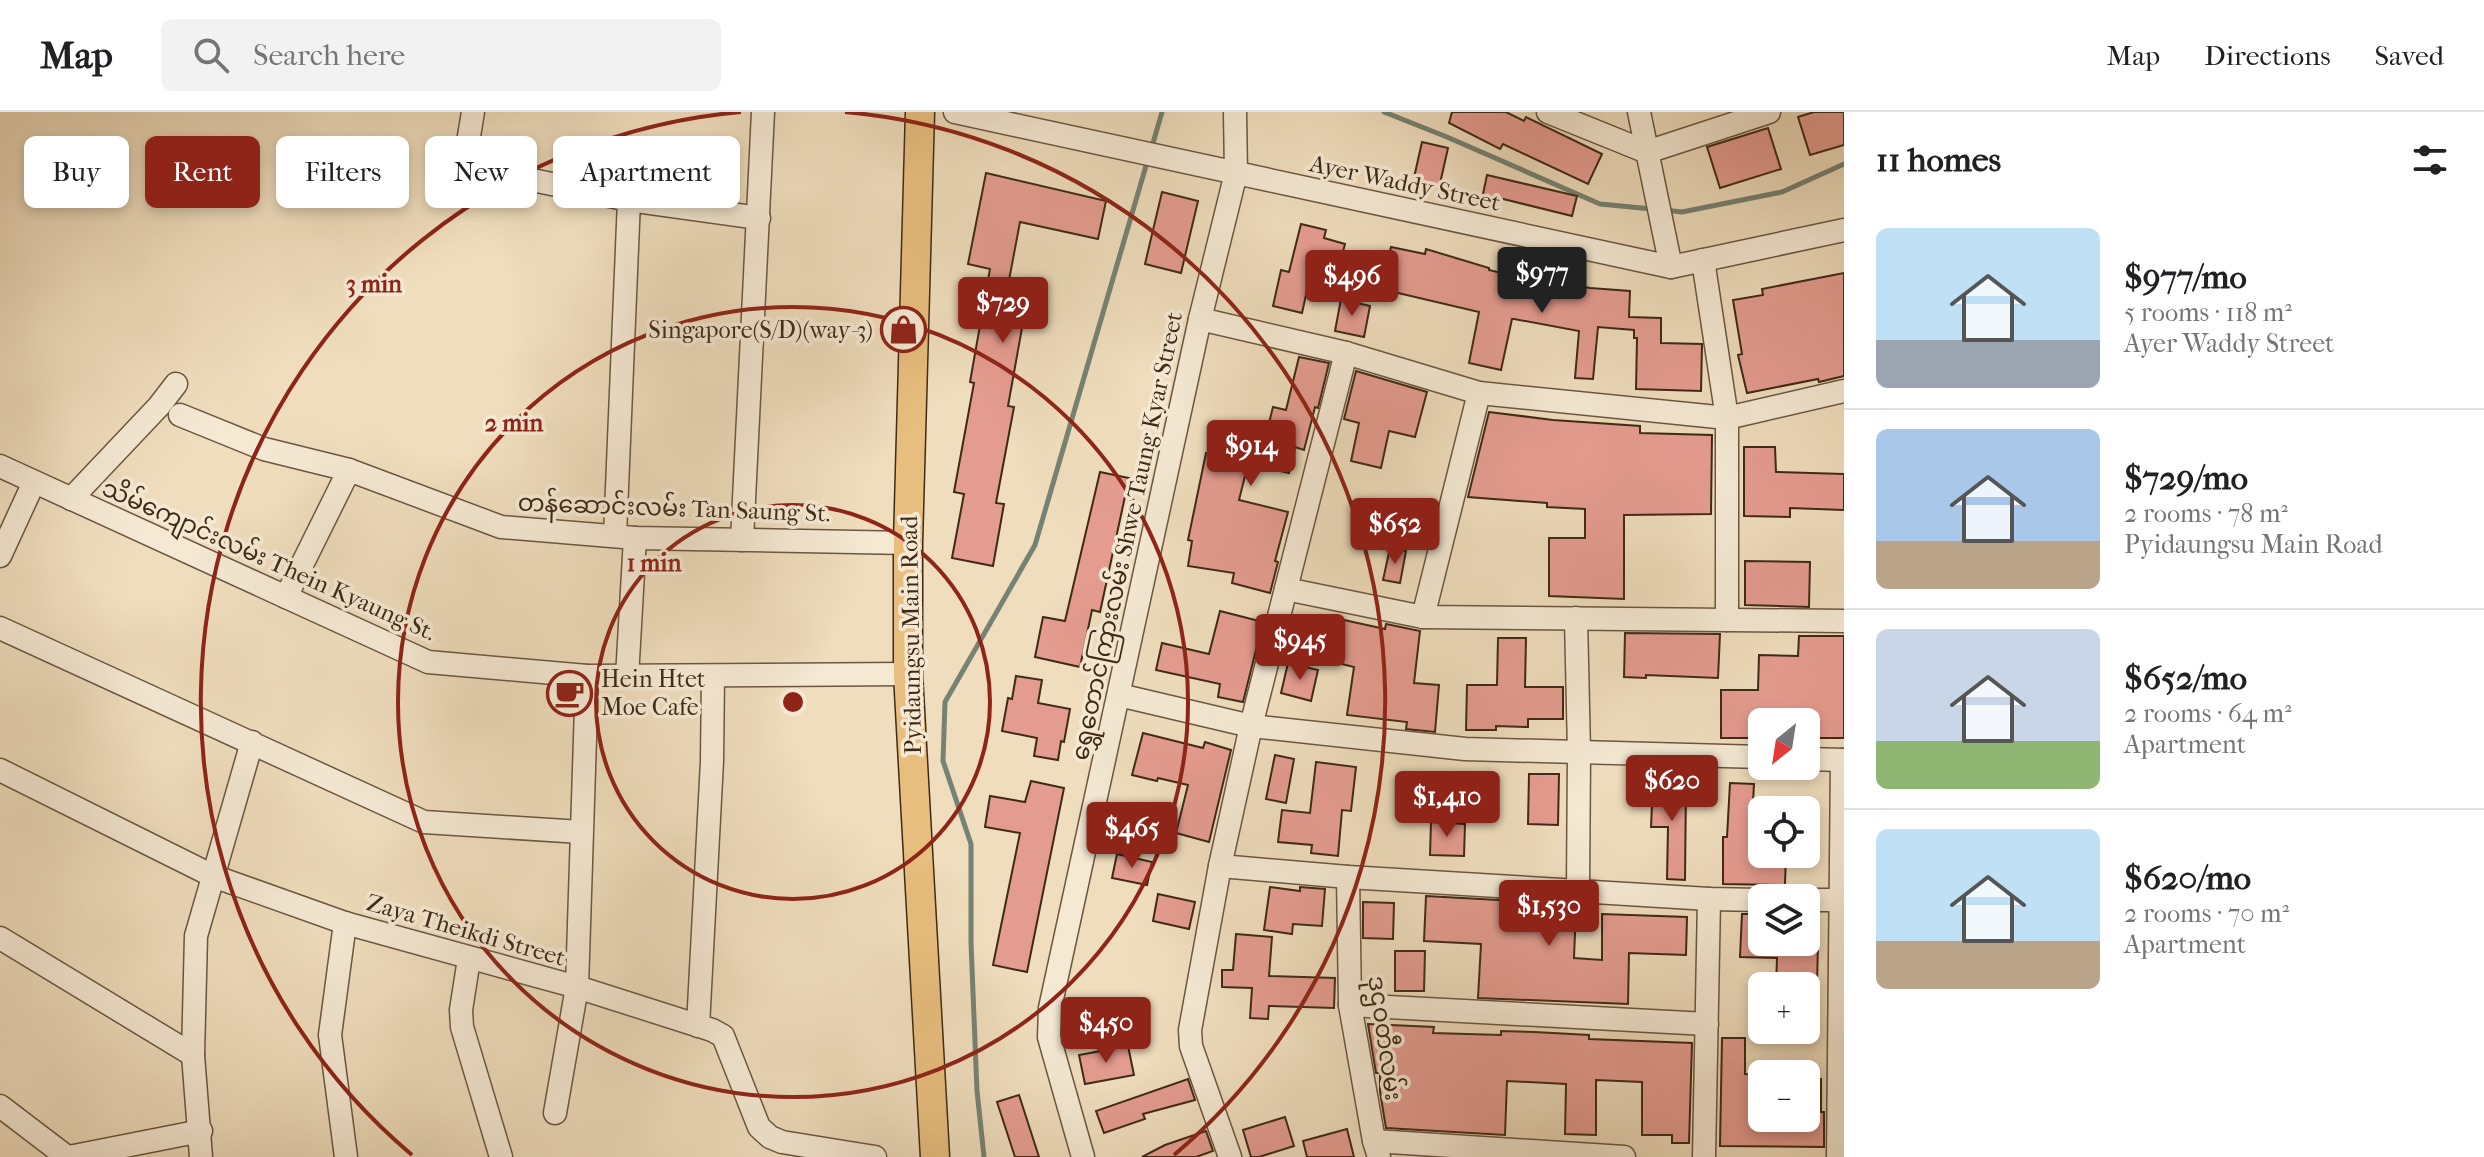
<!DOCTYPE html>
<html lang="en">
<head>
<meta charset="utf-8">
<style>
	body { margin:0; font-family:"IM FELL French Canon","Noto Sans Myanmar",serif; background:#f2f2f2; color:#202124; height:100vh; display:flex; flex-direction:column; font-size:30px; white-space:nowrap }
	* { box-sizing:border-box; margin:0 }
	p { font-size:26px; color:#757577 }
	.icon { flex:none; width:44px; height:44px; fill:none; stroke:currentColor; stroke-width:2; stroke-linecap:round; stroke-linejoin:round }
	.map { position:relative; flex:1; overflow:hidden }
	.drawer { display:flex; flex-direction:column; background:#fff; width:640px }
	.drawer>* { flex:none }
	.hud { position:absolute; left:24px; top:24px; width:760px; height:72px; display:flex; gap:16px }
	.needle { width:52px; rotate:210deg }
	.controls { position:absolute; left:1748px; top:596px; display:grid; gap:16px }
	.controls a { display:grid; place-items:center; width:72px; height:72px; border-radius:12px; background:#fff; box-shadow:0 4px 12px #0003; font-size:40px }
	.price { position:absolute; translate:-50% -68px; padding:0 18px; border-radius:8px; background:#8f2418; color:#fff; font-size:26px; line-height:52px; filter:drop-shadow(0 2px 4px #0008) }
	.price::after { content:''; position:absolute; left:50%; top:48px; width:24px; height:18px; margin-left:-12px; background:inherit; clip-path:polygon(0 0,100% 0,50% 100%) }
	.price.selected { background:#222; color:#fff }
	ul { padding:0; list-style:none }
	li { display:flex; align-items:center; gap:24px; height:200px; padding:0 32px }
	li+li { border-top:2px solid #e0e0e0 }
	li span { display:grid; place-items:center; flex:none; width:224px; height:160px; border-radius:12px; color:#555 }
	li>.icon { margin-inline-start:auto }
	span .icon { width:96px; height:96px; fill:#fffc; stroke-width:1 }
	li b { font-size:34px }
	h2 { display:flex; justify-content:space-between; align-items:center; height:96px; padding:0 32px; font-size:34px }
	.tag { padding:0 28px; border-radius:12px; background:#fff; box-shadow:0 4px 12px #0003; font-size:28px; line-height:72px }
	.tag.selected { background:#8f2418; color:#fff }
	header { display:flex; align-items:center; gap:48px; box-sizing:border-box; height:112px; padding:0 40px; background:#fff; border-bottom:2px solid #e0e0e0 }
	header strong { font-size:38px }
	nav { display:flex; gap:44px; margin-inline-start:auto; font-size:28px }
	.search { width:560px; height:72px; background:#f2f2f2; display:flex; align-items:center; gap:20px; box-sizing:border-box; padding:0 28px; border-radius:12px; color:#757577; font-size:30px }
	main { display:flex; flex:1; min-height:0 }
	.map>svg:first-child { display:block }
</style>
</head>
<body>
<header>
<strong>Map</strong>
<div class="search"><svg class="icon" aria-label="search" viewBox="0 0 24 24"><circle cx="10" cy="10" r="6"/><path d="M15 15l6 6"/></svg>Search here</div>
<nav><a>Map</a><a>Directions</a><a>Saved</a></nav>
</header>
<main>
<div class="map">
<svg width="1844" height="1045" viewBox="0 0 1844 1045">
	<rect width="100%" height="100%" fill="#efddbd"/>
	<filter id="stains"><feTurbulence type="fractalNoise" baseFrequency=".0025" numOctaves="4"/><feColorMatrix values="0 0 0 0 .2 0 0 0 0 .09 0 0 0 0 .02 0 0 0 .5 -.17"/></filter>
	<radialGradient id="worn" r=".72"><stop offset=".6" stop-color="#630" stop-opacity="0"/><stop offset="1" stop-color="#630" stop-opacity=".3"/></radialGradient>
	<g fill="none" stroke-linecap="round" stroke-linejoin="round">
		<!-- stream -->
		<g stroke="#768273" stroke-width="5">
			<path d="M1384,0l63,25 153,67 52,5"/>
			<path d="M1151,38l11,-38"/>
			<path d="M1665,98l17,2 100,-20 62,-28"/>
			<path d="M984,1045l-7,-66 -6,-148v-99l-28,-83 2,-59 90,-157 113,-386"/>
		</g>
	</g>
	<!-- building -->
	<g fill="#e59c90" stroke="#3f2a17" stroke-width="2">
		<path d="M1452,0h54l18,9 2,-4 76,37 -14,30 -85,-40 -3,5 -51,-26z"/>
		<path d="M1814,0h30v33l-34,10 -12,-38z"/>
		<path d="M1768,16l13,41 -61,19 -13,-41z"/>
		<path d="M1422,30l26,6 -9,40 -26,-6z"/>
		<path d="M986,61l120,28 -8,38 -78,-17 -14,74 21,4 -19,106 6,1 -18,96 8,1 -11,62 -41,-8 12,-64 -10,-2 20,-109 -4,-1 20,-113 -22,-5z"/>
		<path d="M1487,63l90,21 -5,20 -89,-22z"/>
		<path d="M1162,80l36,9 -17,72 -36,-9z"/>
		<path d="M1301,112l25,6 -2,8 21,6 -8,30 -25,-6 -10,45 -29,-7 8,-36 8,2z"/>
		<path d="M1391,135l34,7 1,-5 63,19v2l37,9v-3l64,12 40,3 -1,26 32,1v25l41,1 -1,47 -65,-2 1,-51h-3v-8l-36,-3 -5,52 -18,-1 4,-47 -65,-12h-2l-11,51 -32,-7 10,-51 -98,-23z"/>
		<path d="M1844,161v103l-25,6 -1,-3 -71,14 -9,-38 4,-1 -9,-54 30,-5 -1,-6z"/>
		<path d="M1341,187l29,7 -6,31 -29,-6z"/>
		<path d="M1299,245l30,6 -11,45 -3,-1 -11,43 -9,-3 -6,26 -41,-9 -9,36 49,12 -13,49 3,1 -8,31 -38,-10 2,-10 -46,-7 4,-25 -4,-1 18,-87 8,2 8,-31 44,11 7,-28 13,3z"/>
		<path d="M1356,259l71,21 -12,45 -26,-6 -8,37 -30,-7 8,-38 -15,-4z"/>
		<path d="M1489,300l64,8 87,6v7l72,2 -1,79 -87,1v84l-75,-3v-58h36v-29l-38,-2v-4l-79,-6z"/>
		<path d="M1744,335h31l1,25 68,2v36l-54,-2v9l-46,-1z"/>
		<path d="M1100,360l29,6 -29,134 -8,-2 -12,57 -45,-10 8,-40 22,4z"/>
		<path d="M1390,436l16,3 -6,32 -17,-3z"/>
		<path d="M1745,449l65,1 -1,45 -64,-2z"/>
		<path d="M1220,499l43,11 -20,80 -25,-5 2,-13 -64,-14 6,-27 47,11z"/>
		<path d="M1335,506l50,11 1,-5 34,7 -6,52 25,2 -4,47 -29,-3 1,-7 -60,-7 7,-48 -28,-7z"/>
		<path d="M1625,521l95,1 -2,44 -72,-3v3l-22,-1z"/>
		<path d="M1799,524h45v102h-38v-16h-44v16h-41v-48h37l1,-35 39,1z"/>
		<path d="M1498,526h28l-1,49h38v32h-35v8l-32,-1v4h-30l1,-45h30z"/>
		<path d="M1288,551l30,7 -7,31 -30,-8z"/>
		<path d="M1016,564l26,4 -4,23 32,6 -6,33 -3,-1 -3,19 -24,-4 3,-18 -35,-7 6,-33 4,1z"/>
		<path d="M1143,621l60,15 2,-6 26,8 -22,92 -33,-9 12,-48 -30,-7 -1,3 -25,-6z"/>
		<path d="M1275,643l19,4 -8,44 -20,-4z"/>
		<path d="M1316,650l40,5 -5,44 -9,-1 -4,46 -27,-3 1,-8 -34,-3 4,-32 28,3z"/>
		<path d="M1529,662h30l-1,51 -30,-1z"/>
		<path d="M1031,669l33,7 -37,184 -34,-7 27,-132 -35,-6 5,-31 35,6z"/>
		<path d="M1653,670l33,1 -1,97 -18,-1 1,-52h-17z"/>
		<path d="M1730,671l24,1 -3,53h11v17h24l-1,31 -62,-1v-47h4z"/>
		<path d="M1431,710l34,2 -1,32 -34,-1z"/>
		<path d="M1117,742l35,8 -5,23 -35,-7z"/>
		<path d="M1270,775l30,4v-4l25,2 -3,37 -29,-2 -1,10 -28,-4z"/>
		<path d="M1158,782l37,8 -6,27 -36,-8z"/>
		<path d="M1426,784l90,5 -1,8 28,1v-4l33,2 -2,50 28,2v-46l85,3 -1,38 -57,-2 -1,51 -150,-6 3,-54 -57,-3z"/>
		<path d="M1363,790l31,1 -1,36 -30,-1z"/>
		<path d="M1742,802h20v28h56l-1,44h-41l1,-28 -37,-1z"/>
		<path d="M1236,822l36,3 -3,39 66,2 -1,30 -65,-2 -1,13 -18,-1 2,-30 -30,-1v-17h11z"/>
		<path d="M1395,839h30l-1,40h-29z"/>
		<path d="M1368,912l66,3 -1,6 68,2v-4l33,1 55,3v4l103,4 -3,100h-17v-8h-30v-53l-46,-2v55l-31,-1 1,-50 -59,-3 -2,54 -119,-7 -6,-36v-19h-4z"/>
		<path d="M1722,926h23v36l17,1v43h44v-39h15v33h3v35l-104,-1z"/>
		<path d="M1128,934l6,29 -49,9 -6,-29z"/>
		<path d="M1188,967l7,21 -52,14 2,5 -41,14 -8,-22z"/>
		<path d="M1019,983l20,62h-24l-18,-55z"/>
		<path d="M1285,1005l9,29 -35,11h-8l-8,-27z"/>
		<path d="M1347,1017l7,28h-47l-4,-16z"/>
		<path d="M1206,1019l7,20 -17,6h-54l23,-12z"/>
	</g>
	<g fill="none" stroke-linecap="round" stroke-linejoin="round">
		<defs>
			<g id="minor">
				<path d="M473,0l-9,54 165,34 130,18"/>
				<path d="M955,0l716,155 173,-37"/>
				<path d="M1548,0l99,40 122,-40"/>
				<path d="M1639,0l32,155"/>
				<path d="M1703,148l24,158v202"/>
				<path d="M1200,207l146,34 133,40 248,25 117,-27"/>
				<path d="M180,303l84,34 85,21"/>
				<path d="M0,354l428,196 159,14 321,-2"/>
				<path d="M71,387l88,-93 17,-22"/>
				<path d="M615,424l14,-336"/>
				<path d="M742,428l21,-428"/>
				<path d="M0,444l34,-74"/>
				<path d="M1286,477l137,28 421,4"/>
				<path d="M286,485l63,-127 152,57 134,11 273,5"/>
				<path d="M1423,505l56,-224"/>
				<path d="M1576,506l3,134 -1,139"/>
				<path d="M0,516l424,194 157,10"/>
				<path d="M627,565l8,-139"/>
				<path d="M1119,583l132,31 214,23 297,8"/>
				<path d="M1806,647l38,1"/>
				<path d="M0,658l213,106 132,47 232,64 135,43 11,6 36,91 11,10 12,5 93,15"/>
				<path d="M1220,754l128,11 361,22 53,1"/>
				<path d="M1348,765l2,128 24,136 5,16"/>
				<path d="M1806,788h38"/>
				<path d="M345,811l-15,112 16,122"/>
				<path d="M0,826l193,117"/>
				<path d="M469,847l-8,51 1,17 39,130"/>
				<path d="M1350,893l357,19"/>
				<path d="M698,914l14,-265 1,-85"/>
				<path d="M0,994l67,51"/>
				<path d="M555,1001l22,-126 10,-311"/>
				<path d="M1374,1029l250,16"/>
				<path d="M69,1045l132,-26"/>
				<path d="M201,1045l-8,-102 3,-119 56,-194"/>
				<path d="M1083,1045l-34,-120 1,-29 150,-689 36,-146 -1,-61"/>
				<path d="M1230,1045l-39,-111 -1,-16 30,-164 31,-140 95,-373"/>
				<path d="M1704,1045l5,-258"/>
				<path d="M1838,1045l4,-397"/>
			</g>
			<path id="major" d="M920,0l-12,431v131l27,483"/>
		</defs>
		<!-- minor casing -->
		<use href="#minor" stroke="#6b5740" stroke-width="25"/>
		<!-- major casing -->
		<use href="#major" stroke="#3f2a17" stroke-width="31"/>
		<!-- minor -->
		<use href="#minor" stroke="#f5e9d4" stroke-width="22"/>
		<!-- major -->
		<use href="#major" stroke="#e8be7e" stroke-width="28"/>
	</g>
	<!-- distance rings -->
	<g fill="none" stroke="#8f2418" stroke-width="4">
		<circle cx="793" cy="590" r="197"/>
		<circle cx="793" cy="590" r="395"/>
		<path d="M412 1043A592 592 0 0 1 741 0M845 0A592 592 0 0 1 1174 1043"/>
	</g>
	<!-- icons -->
	<defs>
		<symbol id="shop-ring" viewBox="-11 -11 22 22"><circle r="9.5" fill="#f5e9d4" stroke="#8f2418" stroke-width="1.5"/><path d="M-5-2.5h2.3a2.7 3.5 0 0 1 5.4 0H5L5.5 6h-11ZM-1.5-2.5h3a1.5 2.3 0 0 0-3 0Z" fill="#8f2418"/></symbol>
		<symbol id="cafe-ring" viewBox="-11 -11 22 22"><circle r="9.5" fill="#f5e9d4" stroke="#8f2418" stroke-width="1.5"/><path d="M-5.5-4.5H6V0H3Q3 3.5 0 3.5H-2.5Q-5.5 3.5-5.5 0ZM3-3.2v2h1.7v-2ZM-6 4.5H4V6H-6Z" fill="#8f2418"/></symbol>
	</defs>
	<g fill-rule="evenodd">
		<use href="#shop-ring" x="878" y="192" width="51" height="51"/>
		<use href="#cafe-ring" x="544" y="556" width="51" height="51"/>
	</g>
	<g text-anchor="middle" stroke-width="7" stroke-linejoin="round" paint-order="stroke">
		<!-- street labels -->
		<g font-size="24" fill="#3f2a17" stroke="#f5e9d4">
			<text transform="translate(1405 71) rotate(12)" y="8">Ayer Waddy Street</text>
			<text transform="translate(674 396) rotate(2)" y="8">တန်ဆောင်းလမ်း Tan Saung St.</text>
			<text transform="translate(1127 424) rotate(-78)" y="8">ရွှေတောင်ကြားလမ်း Shwe Taung Kyar Street</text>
			<text transform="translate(269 448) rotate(24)" y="8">သိမ်ကျောင်းလမ်း Thein Kyaung St.</text>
			<text transform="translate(911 523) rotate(-91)" y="8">Pyidaungsu Main Road</text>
			<text transform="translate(466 818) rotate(16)" y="8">Zaya Theikdi Street</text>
			<text transform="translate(1385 926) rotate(82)" y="8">ဒုဌဝတီလမ်း</text>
		</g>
		<!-- poi labels -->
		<g font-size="24" fill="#3f2a17" stroke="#f5e9d4" text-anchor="end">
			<text x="873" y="226">Singapore(S/D)(way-3)</text>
			<text x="601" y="575" text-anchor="start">Hein Htet<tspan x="601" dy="28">Moe Cafe</tspan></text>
		</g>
	</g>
	<circle cx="793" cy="590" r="12" fill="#8f2418" stroke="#f5e9d4" stroke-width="4"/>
	<g font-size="24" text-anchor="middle" font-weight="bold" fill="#8f2418" stroke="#f5e9d4" stroke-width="7" stroke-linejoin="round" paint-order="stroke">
		<text x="374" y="180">3 min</text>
		<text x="514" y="319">2 min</text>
		<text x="654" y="459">1 min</text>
	</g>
	<rect width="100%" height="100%" filter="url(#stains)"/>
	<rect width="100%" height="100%" fill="url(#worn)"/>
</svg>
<div class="controls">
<a><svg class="needle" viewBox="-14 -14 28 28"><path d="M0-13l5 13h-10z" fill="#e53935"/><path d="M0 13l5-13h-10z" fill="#757577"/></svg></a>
<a><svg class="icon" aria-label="locate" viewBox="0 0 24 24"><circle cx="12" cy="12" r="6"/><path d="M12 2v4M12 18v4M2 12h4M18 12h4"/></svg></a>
<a><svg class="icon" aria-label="layers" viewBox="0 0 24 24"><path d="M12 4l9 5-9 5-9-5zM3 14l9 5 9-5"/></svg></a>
<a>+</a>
<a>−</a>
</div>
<b class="price selected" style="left:1542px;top:203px">$977</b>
<b class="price" style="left:1352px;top:206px">$496</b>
<b class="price" style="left:1003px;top:233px">$729</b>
<b class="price" style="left:1251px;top:376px">$914</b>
<b class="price" style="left:1395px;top:454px">$652</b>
<b class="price" style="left:1300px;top:570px">$945</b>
<b class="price" style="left:1672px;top:711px">$620</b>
<b class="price" style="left:1447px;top:727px">$1,410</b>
<b class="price" style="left:1132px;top:758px">$465</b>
<b class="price" style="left:1549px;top:836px">$1,530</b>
<b class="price" style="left:1106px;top:953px">$450</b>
<div class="hud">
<a class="tag">Buy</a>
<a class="tag selected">Rent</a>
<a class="tag">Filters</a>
<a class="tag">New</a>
<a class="tag">Apartment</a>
</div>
</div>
<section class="drawer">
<h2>11 homes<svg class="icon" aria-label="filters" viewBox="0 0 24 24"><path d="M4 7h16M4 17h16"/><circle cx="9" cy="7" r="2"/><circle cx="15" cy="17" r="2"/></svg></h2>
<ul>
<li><span style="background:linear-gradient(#bfe0f5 70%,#9aa5b1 0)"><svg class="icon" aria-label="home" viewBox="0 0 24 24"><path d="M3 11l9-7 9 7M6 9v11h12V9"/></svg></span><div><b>$977/mo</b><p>5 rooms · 118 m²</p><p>Ayer Waddy Street</p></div></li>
<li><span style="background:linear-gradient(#a9c7e8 70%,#b9a48a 0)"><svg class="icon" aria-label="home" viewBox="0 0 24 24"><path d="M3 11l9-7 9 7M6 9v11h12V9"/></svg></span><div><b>$729/mo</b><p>2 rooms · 78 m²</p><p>Pyidaungsu Main Road</p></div></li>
<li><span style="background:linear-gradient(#c9d6e8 70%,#8fb573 0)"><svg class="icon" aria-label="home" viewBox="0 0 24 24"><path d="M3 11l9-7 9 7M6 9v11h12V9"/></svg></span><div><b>$652/mo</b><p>2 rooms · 64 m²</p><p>Apartment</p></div></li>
<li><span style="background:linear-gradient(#bfe0f5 70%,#b9a48a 0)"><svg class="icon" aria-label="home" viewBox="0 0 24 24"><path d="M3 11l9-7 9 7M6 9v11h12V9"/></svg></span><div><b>$620/mo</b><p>2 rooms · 70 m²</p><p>Apartment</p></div></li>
</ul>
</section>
</main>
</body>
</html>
